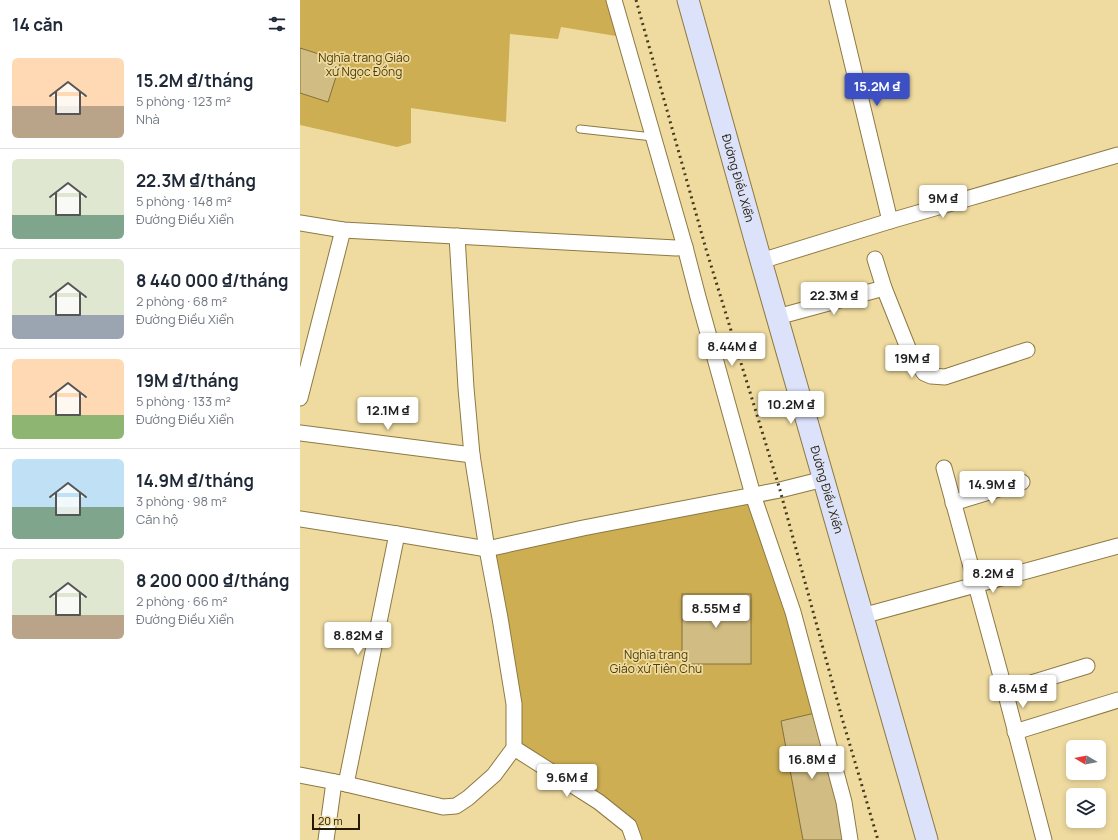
<!DOCTYPE html>
<html lang="vi">
<head>
<meta charset="utf-8">
<style>
	body { margin:0; font-family:Manrope,sans-serif; background:#f2f2f3; color:#1f2937; height:100vh; display:flex; flex-direction:column; font-size:15px; white-space:nowrap }
	* { box-sizing:border-box; margin:0 }
	p { font-size:13px; color:#747a83 }
	.icon { flex:none; width:22px; height:22px; fill:none; stroke:currentColor; stroke-width:2; stroke-linecap:round; stroke-linejoin:round }
	.map { position:relative; flex:1; overflow:hidden }
	.panel { display:flex; flex-direction:column; background:#fff; width:300px }
	.panel>* { flex:none }
	.needle { width:26px; rotate:280deg }
	.tools { position:absolute; left:766px; top:740px; display:grid; gap:8px }
	.tools a { display:grid; place-items:center; width:40px; height:40px; border-radius:6px; background:#fff; box-shadow:0 2px 6px #0003; font-size:20px }
	.scale { position:absolute; left:12px; bottom:10px; width:48px; box-sizing:border-box; padding-left:4px; border:2px solid #221a04; border-top:0; font-size:11px; line-height:14px; white-space:nowrap; color:#221a04; -webkit-text-stroke:3px #efdba0; paint-order:stroke }
	.price { position:absolute; translate:-50% -34px; padding:0 9px; border-radius:4px; background:#fff; color:#222; font-size:13px; line-height:26px; filter:drop-shadow(0 1px 2px #0008) }
	.price::after { content:''; position:absolute; left:50%; top:24px; width:12px; height:9px; margin-left:-6px; background:inherit; clip-path:polygon(0 0,100% 0,50% 100%) }
	.price.current { background:#3d50c3; color:#fff }
	ul { padding:0; list-style:none }
	li { display:flex; align-items:center; gap:12px; height:100px; padding:0 12px }
	li+li { border-top:1px solid #e0e1e3 }
	li span { display:grid; place-items:center; flex:none; width:112px; height:80px; border-radius:6px; color:#555 }
	li>.icon { margin-inline-start:auto }
	span .icon { width:48px; height:48px; fill:#fffc; stroke-width:1 }
	li b { font-size:17px }
	h2 { display:flex; justify-content:space-between; align-items:center; height:48px; padding:0 12px; font-size:17px }
	main { display:flex; flex:1; min-height:0 }
	.map>svg:first-child { display:block }
</style>
</head>
<body>
<main>
<section class="panel">
<h2>14 căn<svg class="icon" aria-label="filters" viewBox="0 0 24 24"><path d="M4 7h16M4 17h16"/><circle cx="9" cy="7" r="2"/><circle cx="15" cy="17" r="2"/></svg></h2>
<ul>
<li><span style="background:linear-gradient(#ffd9b3 60%,#b9a48a 0)"><svg class="icon" aria-label="home" viewBox="0 0 24 24"><path d="M3 11l9-7 9 7M6 9v11h12V9"/></svg></span><div><b>15.2M ₫/tháng</b><p>5 phòng · 123 m²</p><p>Nhà</p></div></li>
<li><span style="background:linear-gradient(#dfe7d0 70%,#7fa58c 0)"><svg class="icon" aria-label="home" viewBox="0 0 24 24"><path d="M3 11l9-7 9 7M6 9v11h12V9"/></svg></span><div><b>22.3M ₫/tháng</b><p>5 phòng · 148 m²</p><p>Đường Điều Xiển</p></div></li>
<li><span style="background:linear-gradient(#dfe7d0 70%,#9aa5b1 0)"><svg class="icon" aria-label="home" viewBox="0 0 24 24"><path d="M3 11l9-7 9 7M6 9v11h12V9"/></svg></span><div><b>8 440 000 ₫/tháng</b><p>2 phòng · 68 m²</p><p>Đường Điều Xiển</p></div></li>
<li><span style="background:linear-gradient(#ffd9b3 70%,#8fb573 0)"><svg class="icon" aria-label="home" viewBox="0 0 24 24"><path d="M3 11l9-7 9 7M6 9v11h12V9"/></svg></span><div><b>19M ₫/tháng</b><p>5 phòng · 133 m²</p><p>Đường Điều Xiển</p></div></li>
<li><span style="background:linear-gradient(#bfe0f5 60%,#7fa58c 0)"><svg class="icon" aria-label="home" viewBox="0 0 24 24"><path d="M3 11l9-7 9 7M6 9v11h12V9"/></svg></span><div><b>14.9M ₫/tháng</b><p>3 phòng · 98 m²</p><p>Căn hộ</p></div></li>
<li><span style="background:linear-gradient(#dfe7d0 70%,#b9a48a 0)"><svg class="icon" aria-label="home" viewBox="0 0 24 24"><path d="M3 11l9-7 9 7M6 9v11h12V9"/></svg></span><div><b>8 200 000 ₫/tháng</b><p>2 phòng · 66 m²</p><p>Đường Điều Xiển</p></div></li>
</ul>
</section>
<div class="map">
<svg width="818" height="840" viewBox="0 0 818 840">
	<rect width="100%" height="100%" fill="#efdba0"/>
	<!-- green -->
	<g fill="#cdae53">
		<path d="M0,0h307l9,36 -55,-9 -3,12 -48,-5 -4,88 -95,-14v35l-14,4 -97,-22z"/>
		<path d="M450,501l38,113 57,226h-205l-121,-95 -25,-191z"/>
	</g>
	<!-- building -->
	<g fill="#d1bd83" stroke="#84713a">
		<path d="M0,48l41,13 -13,41 -28,-9z"/>
		<rect x="382" y="594" width="69" height="70"/>
		<path d="M515,713l24,90 6,37h-42l-22,-119z"/>
	</g>
	<g fill="none" stroke-linecap="round" stroke-linejoin="round">
		<defs>
			<path id="lane" d="M280,129l73,8"/>
			<g id="street">
				<path d="M537,0l53,221"/>
				<path d="M0,223l43,7 333,18 9,-1 -71,-247"/>
				<path d="M385,247l13,50 55,198 40,117 51,190 6,38"/>
				<path d="M575,259l9,29 24,60 16,25 7,3 14,1 82,-27"/>
				<path d="M461,261l129,-40 228,-66"/>
				<path d="M477,317l107,-29"/>
				<path d="M0,398l43,-168"/>
				<path d="M0,433l172,22"/>
				<path d="M644,468l61,223 39,149"/>
				<path d="M653,503l69,-21"/>
				<path d="M0,519l97,15 90,15 96,-21 197,-38 44,-11"/>
				<path d="M562,616l256,-70"/>
				<path d="M705,691l82,-25"/>
				<path d="M715,732l103,-32"/>
				<path d="M214,748l85,54 30,24 5,14"/>
				<path d="M0,775l46,9 97,23 13,-1 12,-8 26,-23 20,-27v-44l-14,-86 -13,-69 -15,-94 -6,-67 -9,-152"/>
				<path d="M46,784l51,-250"/>
				<path d="M26,840l8,-58"/>
			</g>
			<g id="secondary">
				<path id="s1" d="M388,0l73,261 166,579"/>
			</g>
		</defs>
		<!-- lane casing -->
		<use href="#lane" stroke="#8d7942" stroke-width="9"/>
		<!-- street casing -->
		<use href="#street" stroke="#8d7942" stroke-width="17"/>
		<!-- secondary casing -->
		<use href="#secondary" stroke="#8d7942" stroke-width="23"/>
		<!-- lane -->
		<use href="#lane" stroke="#fff" stroke-width="7"/>
		<!-- street -->
		<use href="#street" stroke="#fff" stroke-width="15"/>
		<!-- secondary -->
		<use href="#secondary" stroke="#dbe2fa" stroke-width="21"/>
		<!-- rail -->
		<path stroke="#443a1e" stroke-width="3" stroke-dasharray="2 4" stroke-linecap="butt" d="M336,0l70,249 74,241 62,228 36,122"/>
	</g>
	<g text-anchor="middle" stroke-width="3.5" stroke-linejoin="round" paint-order="stroke">
		<!-- park labels -->
		<g font-size="12" fill="#4d3d09" stroke="#efdba0">
			<text x="64" y="62">Nghĩa trang Giáo<tspan x="64" dy="14">xứ Ngọc Đồng</tspan></text>
			<text x="356" y="659">Nghĩa trang<tspan x="356" dy="14">Giáo xứ Tiên Chu</tspan></text>
		</g>
		<!-- street labels -->
		<g font-size="12" fill="#221a04" stroke="#efdba0">
			<text dy="4" stroke="none"><textPath href="#s1" startOffset="185">Đường Điều Xiển</textPath></text>
			<text dy="4" stroke="none"><textPath href="#s1" startOffset="509">Đường Điều Xiển</textPath></text>
		</g>
	</g>
</svg>
<div class="tools">
<a><svg class="needle" viewBox="-14 -14 28 28"><path d="M0-13l5 13h-10z" fill="#e53935"/><path d="M0 13l5-13h-10z" fill="#747a83"/></svg></a>
<a><svg class="icon" aria-label="layers" viewBox="0 0 24 24"><path d="M12 4l9 5-9 5-9-5zM3 14l9 5 9-5"/></svg></a>
</div>
<div class="scale">20 m</div>
<b class="price current" style="left:577px;top:107px">15.2M ₫</b>
<b class="price" style="left:643px;top:219px">9M ₫</b>
<b class="price" style="left:534px;top:316px">22.3M ₫</b>
<b class="price" style="left:432px;top:367px">8.44M ₫</b>
<b class="price" style="left:612px;top:379px">19M ₫</b>
<b class="price" style="left:491px;top:425px">10.2M ₫</b>
<b class="price" style="left:88px;top:431px">12.1M ₫</b>
<b class="price" style="left:692px;top:505px">14.9M ₫</b>
<b class="price" style="left:693px;top:594px">8.2M ₫</b>
<b class="price" style="left:416px;top:629px">8.55M ₫</b>
<b class="price" style="left:58px;top:656px">8.82M ₫</b>
<b class="price" style="left:723px;top:709px">8.45M ₫</b>
<b class="price" style="left:512px;top:780px">16.8M ₫</b>
<b class="price" style="left:267px;top:798px">9.6M ₫</b>
</div>
</main>
</body>
</html>
